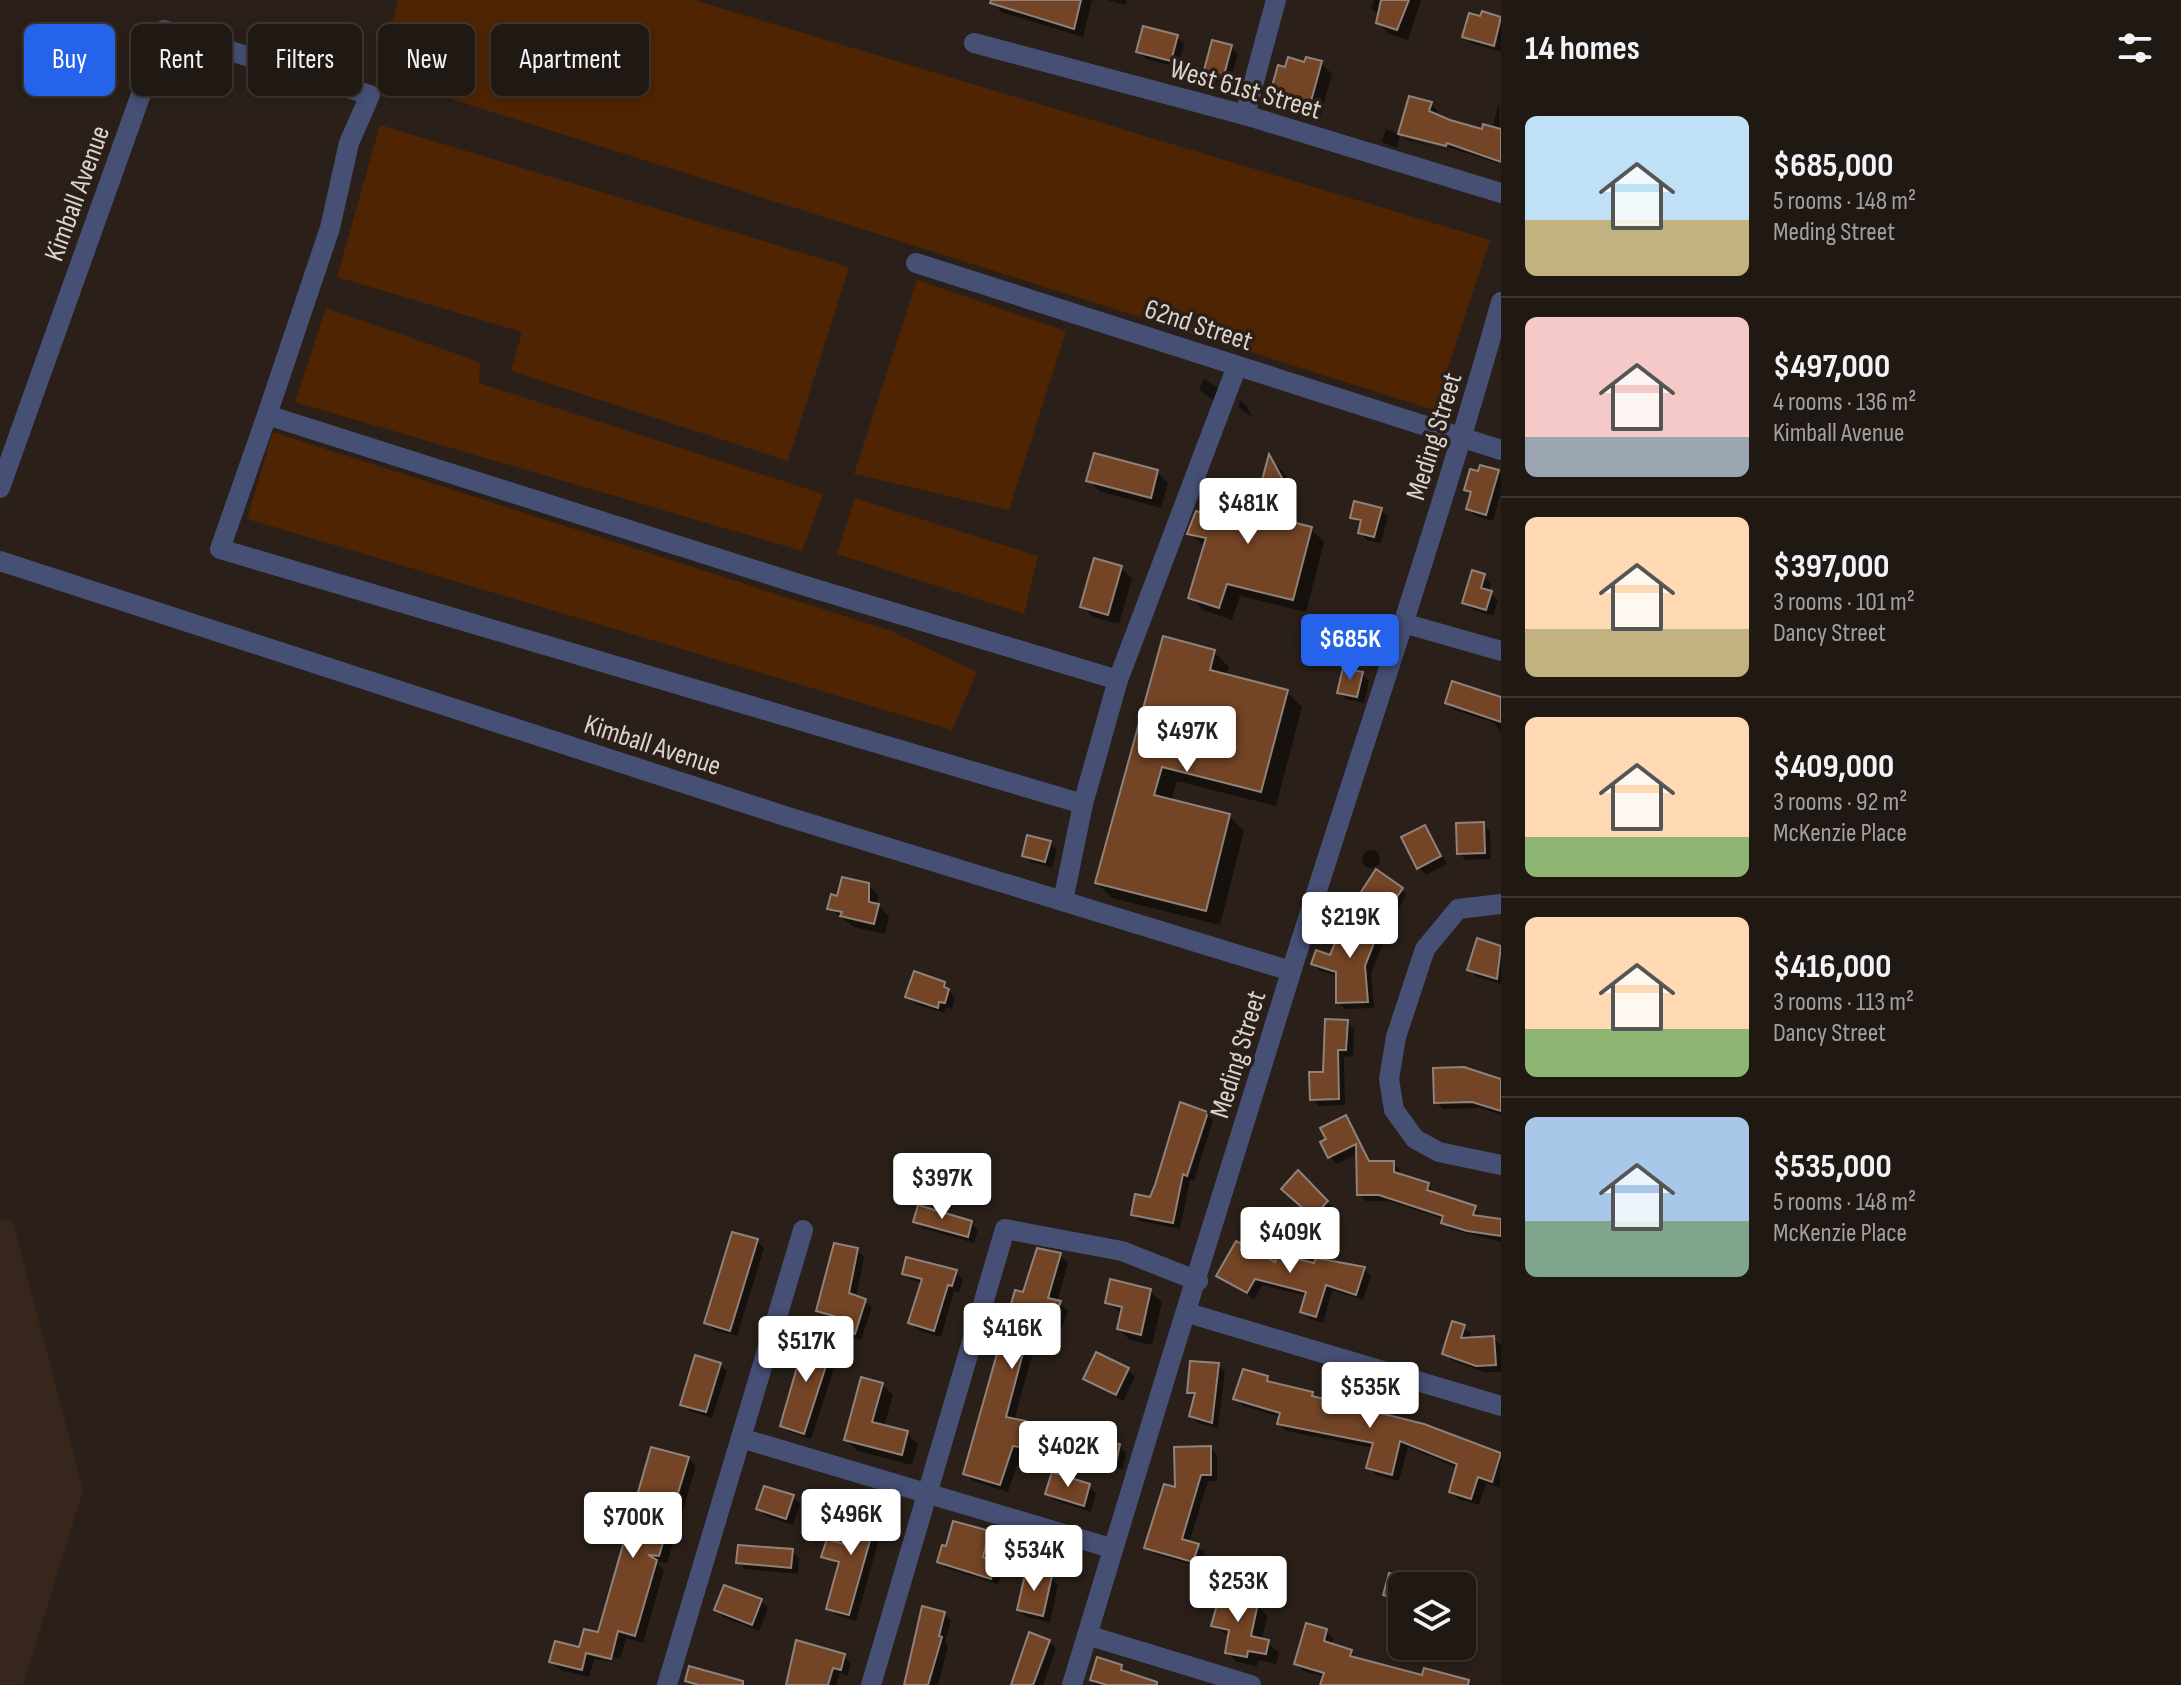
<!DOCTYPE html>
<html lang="en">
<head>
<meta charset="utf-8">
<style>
	body { margin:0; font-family:"Sofia Sans Condensed",sans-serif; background:#28211c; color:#f1f3f6; height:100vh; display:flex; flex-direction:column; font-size:30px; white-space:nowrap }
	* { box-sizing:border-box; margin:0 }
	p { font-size:26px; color:#a2a0a0 }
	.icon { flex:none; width:44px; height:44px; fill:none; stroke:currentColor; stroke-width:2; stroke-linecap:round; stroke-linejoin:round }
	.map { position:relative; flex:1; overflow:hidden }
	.panel { display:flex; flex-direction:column; background:#201813; width:680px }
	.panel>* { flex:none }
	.hud { position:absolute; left:24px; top:24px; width:760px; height:72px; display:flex; gap:16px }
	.buttons { position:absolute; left:1388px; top:1572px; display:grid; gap:16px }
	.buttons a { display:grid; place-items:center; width:88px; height:88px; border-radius:12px; background:#201813; box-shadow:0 4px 12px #0003,0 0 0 2px #3d3733; font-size:40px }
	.price { position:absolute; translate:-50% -68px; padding:0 18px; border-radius:8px; background:#fff; color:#222; font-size:26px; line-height:52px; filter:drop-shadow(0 2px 4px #0008) }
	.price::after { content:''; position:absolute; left:50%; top:48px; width:24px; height:18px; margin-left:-12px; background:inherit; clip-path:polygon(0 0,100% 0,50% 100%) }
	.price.current { background:#2563eb; color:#fff }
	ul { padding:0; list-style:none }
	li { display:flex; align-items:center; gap:24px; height:200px; padding:0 24px }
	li+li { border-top:2px solid #3d3733 }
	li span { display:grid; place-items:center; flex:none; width:224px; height:160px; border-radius:12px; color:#555 }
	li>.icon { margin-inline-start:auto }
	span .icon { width:96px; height:96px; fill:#fffc; stroke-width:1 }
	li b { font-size:34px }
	h2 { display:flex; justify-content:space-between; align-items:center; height:96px; padding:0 24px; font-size:34px }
	.chip { padding:0 28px; border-radius:12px; background:#201813; box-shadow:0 4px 12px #0003,0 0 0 2px #3d3733; font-size:28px; line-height:72px }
	.chip.current { background:#2563eb; color:#fff }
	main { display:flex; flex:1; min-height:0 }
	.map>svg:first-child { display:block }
</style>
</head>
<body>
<main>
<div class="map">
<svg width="1501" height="1685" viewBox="0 0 1501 1685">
	<rect width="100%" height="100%" fill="#2a2019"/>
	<!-- built -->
	<path fill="#37261c" d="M0,1218l13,4 70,268 -60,195h-23z"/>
	<!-- green -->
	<g fill="#4e2403">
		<path d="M398,0h296l796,240 -56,170 -1056,-334z"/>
		<path d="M380,125l469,142 -61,194 -277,-90 11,-39 -185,-55z"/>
		<path d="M917,280l149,51 -57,179 -155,-36z"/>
		<path d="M326,308l154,54 -1,21 344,111 -21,57 -507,-149z"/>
		<path d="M273,432l618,199 86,41 -25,58 -705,-211z"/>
		<path d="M855,498l183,58 -14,58 -187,-60z"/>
	</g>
	<!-- shadow -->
	<g fill="#0007">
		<path d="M993,0h99l-9,37 -82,-25z"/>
		<path d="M1107,0h20l-2,5z"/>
		<path d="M1374,0h47l-13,40 -19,-6 -11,-12 1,-7 -8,-7z"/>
		<path d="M1483,13l18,6v33l-30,-9 -7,-7z"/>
		<path d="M1177,37l7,7 -6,23 -32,-8 -7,-7z"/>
		<path d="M1231,47l7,7 -9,31 -17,-5 -7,-7z"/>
		<path d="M1321,63l11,11 -11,40 -37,-13 -11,-11 14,-21z"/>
		<path d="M1499,102l2,62 -95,-30v4l47,14 -46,-12 -7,-6 -3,14 -15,-6 4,-13 14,5 31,-30 7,7 -2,5 47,16 9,-3z"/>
		<path d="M1204,379l19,12 -5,12 -19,-13z"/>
		<path d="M1240,400l6,5 6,12 -14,-10z"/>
		<path d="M1270,458l12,12 12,23 -8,30 25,6 13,13 -18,70 -66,-16 -8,24 -29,-10 -13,-13 15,-50 -15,-14 18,-17 48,-7z"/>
		<path d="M1498,471l3,4v17l-8,29 -18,-5 -7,-7 4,-14 -6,-6z"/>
		<path d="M1157,472l11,11 -7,25 -62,-17 -11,-11z"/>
		<path d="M1381,510l7,7 -7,26 -14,-3 -7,-7 2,-8 -10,-8z"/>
		<path d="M1121,568l11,11 -13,45 -26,-7 -11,-11z"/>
		<path d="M1484,576l7,7 -2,9 9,8 -5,16 -22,-7 -7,-7z"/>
		<path d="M1214,652l15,15 -3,10 61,15 15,15 -26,99 -99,-25 -6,21 58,14 15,15 -24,94 -108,-27 -15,-15z"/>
		<path d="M1362,674l7,7 -5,22 -18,-4 -7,-7z"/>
		<path d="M1501,701v32l-6,-10 -41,-13 -7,-7z"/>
		<path d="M1483,824l7,7 1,28 -25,1 -7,-7z"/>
		<path d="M1425,827l22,37 -21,11 -7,-7z"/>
		<path d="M1050,843l7,7 -5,18 -21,-6 -7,-7z"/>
		<circle cx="1371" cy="859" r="9"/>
		<path d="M868,885l11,11 -2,8 12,13 -4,17 -31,-7 -25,-19z"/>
		<path d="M1399,888l7,7 -11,20 -32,-24z"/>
		<path d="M1378,931l7,7 -14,36 3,34 -29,1 -7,-7v-26l-18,-5 -7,-7z"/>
		<path d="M1478,941l23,7v36l-24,-7 -7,-7z"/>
		<path d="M944,984l11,14 -3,11 -6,-2 -2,6 -29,-9 -7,-7z"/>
		<path d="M1347,1022l7,7 -1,28 -9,-1 1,49 -26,1 -7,-7z"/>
		<path d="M1501,1082v33l-20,-7 -38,1 -7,-7z"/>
		<path d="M1206,1113l7,7 -19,61 -4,-1 -10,49 -40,-8 -7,-7 18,-15z"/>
		<path d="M1346,1117l26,46h21l7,7v6l28,9 7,9 40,14 6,10 20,3v21l-51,-13 -6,-10 -56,-18h-22l-7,-7v-41l-23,11 -6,-7z"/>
		<path d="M1298,1173l35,35 -13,14 -31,-27z"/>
		<path d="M915,1221l56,2 7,7 -4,13 -52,-15z"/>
		<path d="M757,1241l7,7 -27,88 -23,-6 -7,-7z"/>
		<path d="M857,1250l7,7 -8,41 16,9 -11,33 -21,-7 -7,-7 2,-6 -17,-10z"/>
		<path d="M1038,1251l22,4 8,8 -11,39 11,9 -14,36 -18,-6 -22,80 11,2 8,8 -5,23 -7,-1 -13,39 -35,-11 -8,-8z"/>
		<path d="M1276,1265l88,4 7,7 -8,24 -31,-10 -9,33 -13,-4 -7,-7 4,-16 -45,-11 -8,14 -36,-23z"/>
		<path d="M956,1272l7,7 -4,13 -5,-1 -13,46 -23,-7 -7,-7 12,-40 -12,-3 -7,-7z"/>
		<path d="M1150,1291l12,11 -10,43 -22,-5 -11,-11 3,-15 -15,-12z"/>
		<path d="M1464,1327l7,7 -2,6 25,-2 7,7v27h-17l-32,-12 -8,-7z"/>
		<path d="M832,1346l7,7 -28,86 -22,-7 -7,-7z"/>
		<path d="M720,1364l7,7 -15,47 -23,-7 -7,-7z"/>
		<path d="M1218,1365l7,7 -7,56 -20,-5 -7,-7 5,-18 -7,-6z"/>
		<path d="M1128,1370l7,7 -12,24 -38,-23z"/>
		<path d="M1267,1378l6,6 39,10 5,5 184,56 -1,33 -14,-5 -7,22 -21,-6 -7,-8 7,-23 -50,-21 -9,34 -23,-6 -7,-7 5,-20 -88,-17 -7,-7 2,-7 -38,-11 -7,-8z"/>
		<path d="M882,1384l11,11 -9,32 23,6 11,11 -6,21 -54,-14 -12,-11z"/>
		<path d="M1119,1446l7,7 -3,16 -30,-5 -7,-7z"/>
		<path d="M1210,1448l7,7v26h-9l-19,62 16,9 -5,15 -46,-13 -7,-7 30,-57z"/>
		<path d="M688,1458l8,8 -29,97 -11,-1 8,8 -21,73 -17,-5 -6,21 -33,-8v4l32,8 -25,-4 -5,18 -29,-7 -8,-8 29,-12 18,-15z"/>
		<path d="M1089,1486l7,7 -5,19 -37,-12 -7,-7z"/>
		<path d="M793,1497l7,7 -7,21 -27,-9 -7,-7z"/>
		<path d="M879,1507l7,7 -30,107 -20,-6 -7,-7 11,-42 -16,-10 22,-10z"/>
		<path d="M989,1533l7,7 -6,22 12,8 -4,14 -52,-16 -7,-7z"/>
		<path d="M792,1551l7,7 -1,16 -53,-5 -7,-7z"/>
		<path d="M1051,1578l7,7 -8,37 -24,-5 -7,-7z"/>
		<path d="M1403,1579l3,3 -4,4 -1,15 -16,-7z"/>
		<path d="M1235,1589l10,14 12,2 10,11 -5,24 17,12 -3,12 -18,-4 -1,6 -20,-4 -10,-10 3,-15 -16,-11z"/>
		<path d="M761,1601l7,7 -9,23 -36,-14 -7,-7z"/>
		<path d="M923,1609l21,5 7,7 -6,22 3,3 -10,39h-35z"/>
		<path d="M1326,1631l7,7 -2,7 20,7 7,8 104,25h-140l3,-8 -22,-6 -7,-7z"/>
		<path d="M1049,1641l7,7 -13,37h-30z"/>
		<path d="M844,1656l7,7 -4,13 -7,-3 -4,12h-47z"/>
		<path d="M1099,1660l22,7 7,8 34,10h-68z"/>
	</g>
	<!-- building -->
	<g fill="#734425" stroke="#8f827a" stroke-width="2">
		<path d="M991,0h90l-7,29 -84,-26z"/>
		<path d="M1381,0h28l-12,30 -21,-7z"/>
		<path d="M1482,11l19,6 -7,29 -32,-9 7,-24 11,3z"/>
		<path d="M1143,26l35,9 -7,26 -35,-9z"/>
		<path d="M1212,40l20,5 -9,34 -20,-5z"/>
		<path d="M1288,57l16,5 2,-5 16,4 -12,44 -39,-15 7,-25 7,2z"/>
		<path d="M1409,96l23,6 -3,9 21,9 32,9 1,-5 18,5v33l-54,-19 -1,3 -48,-12z"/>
		<path d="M1094,453l64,17 -7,28 -65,-17z"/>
		<path d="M1269,454l13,24 -10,39 40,10 -19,73 -66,-16 -8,24 -31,-10 18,-60 -19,-4 9,-23 11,3 4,-18 44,11z"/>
		<path d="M1480,465l19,5 -13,45 -20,-6 5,-17 -7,-2 6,-21 8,2z"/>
		<path d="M1354,501l28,7 -8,29 -16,-4 3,-13 -11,-2z"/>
		<path d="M1094,558l28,8 -14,49 -28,-8z"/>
		<path d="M1472,570l13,4 -4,14 11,3 -6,19 -24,-7z"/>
		<path d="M1163,636l52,14 -5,20 78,20 -27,102 -99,-25 -8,28 76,19 -24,97 -111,-28z"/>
		<path d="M1343,668l20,4 -6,25 -20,-4z"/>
		<path d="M1452,681l49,16v25l-56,-19z"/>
		<path d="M1484,822l1,31 -28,1 -1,-31z"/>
		<path d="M1425,825l16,31 -24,13 -16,-32z"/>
		<path d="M1027,835l24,6 -6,21 -23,-6z"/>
		<path d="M1376,869l27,19 -15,22 -27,-18z"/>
		<path d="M842,877l27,6v19l10,2 -5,20 -34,-8 2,-4 -15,-3 4,-15 6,2z"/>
		<path d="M1346,916l33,14 -14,36 3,36 -32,1v-31l-25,-8 5,-14 14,5z"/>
		<path d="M1477,938l24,8 -4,33 -30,-9z"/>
		<path d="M914,971l31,11 -1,5 5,2 -4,14 -6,-1 -1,6 -33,-11z"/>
		<path d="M1325,1019l23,1 -2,30h-8l1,49 -29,1 -1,-28h14z"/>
		<path d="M1464,1067l37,12v32l-29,-9 -38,1 -1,-35z"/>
		<path d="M1180,1102l28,10 -21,64 -4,-2 -10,49 -42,-8 4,-21 15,3 5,-12z"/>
		<path d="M1346,1115l23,46h25v11l35,11 -2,7 49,16 -3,9 28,4v17l-34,-5 -26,-8 2,-7 -64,-21h-22l-1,-51 -28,14 -8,-16 6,-3 -6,-11z"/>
		<path d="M1298,1170l30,31 -15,16 -32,-28z"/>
		<path d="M918,1205l54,16 -4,16 -55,-15z"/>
		<path d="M732,1232l26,7 -28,92 -26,-8z"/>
		<path d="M1236,1241l39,21 2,-8 37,9 2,-5 49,9 -9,28 -30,-10 -10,32 -16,-5 6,-20 -51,-13 -8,14 -31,-17z"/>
		<path d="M834,1243l24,5 -9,45 17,6 -11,35 -24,-8 3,-10 -18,-5z"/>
		<path d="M1037,1248l24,5 -13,45 13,3 -15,40 -18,-7 -22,83 20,4 -6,26 -7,-1 -13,39 -37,-11 52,-184 8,2z"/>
		<path d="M906,1257l51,13 -5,16 -4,-1 -14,46 -26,-8 14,-44 -20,-5z"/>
		<path d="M1110,1279l41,10 -10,46 -24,-6 5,-22 -17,-4z"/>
		<path d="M1452,1321l13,4 -4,13 33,-2 2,29 -20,1 -34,-12z"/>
		<path d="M806,1336l27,8 -29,90 -24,-8z"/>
		<path d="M1096,1352l33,16 -13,27 -33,-16z"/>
		<path d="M695,1355l26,8 -15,49 -26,-7z"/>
		<path d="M1190,1361l29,2 -7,60 -23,-7 6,-23h-8z"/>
		<path d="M1243,1369l25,7 -1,5 46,11 -1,4 112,28 77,29 -9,29 -14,-5 -7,22 -22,-7 8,-28 -57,-23 -8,34 -26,-7 7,-25 -96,-19 3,-11 -47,-14z"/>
		<path d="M861,1377l22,6 -11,39 36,9 -6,24 -58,-15z"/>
		<path d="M1087,1439l33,5 -4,19 -33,-6z"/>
		<path d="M1211,1446v29h-10l-19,64 17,5 -6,18 -49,-14 20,-64 11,3 -1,-40z"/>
		<path d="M651,1447l38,10 -30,99 -11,-1 9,5 -22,76 -17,-5 -7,28 -25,-6 -4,17 -33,-8 6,-21 24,6 5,-18 14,3z"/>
		<path d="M1052,1472l38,12 -6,22 -39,-12z"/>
		<path d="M764,1486l30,9 -8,24 -30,-10z"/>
		<path d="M858,1499l22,6 -31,110 -23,-6 13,-47 -18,-5 6,-18 17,5z"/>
		<path d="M953,1521l37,10 -7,26 13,4 -5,18 -54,-17 5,-17 4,1z"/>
		<path d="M738,1545l55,4 -2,19 -55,-5z"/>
		<path d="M1026,1570l26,6 -9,40 -26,-6z"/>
		<path d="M1389,1573l15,5 -6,21 -15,-4z"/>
		<path d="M1223,1584l13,3 -2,12 24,4 -7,33 18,4 -3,14 -18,-3 -1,6 -22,-4 4,-23 -18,-4z"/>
		<path d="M724,1585l38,14 -10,26 -38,-15z"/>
		<path d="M922,1606l23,6 -6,24 3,1 -14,48h-24z"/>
		<path d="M1306,1623l21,6 -3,12 28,9 -2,6 72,19 2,-7 45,12 -1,5h-148l4,-12 -30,-9z"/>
		<path d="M1029,1632l21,8 -17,45h-22z"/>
		<path d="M796,1640l49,14 -4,16 -8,-2 -5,17h-42z"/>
		<path d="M1097,1657l25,8 -1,5 36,12v3h-50l-17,-5z"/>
		<path d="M689,1666l54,15v4h-44l-14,-4z"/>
	</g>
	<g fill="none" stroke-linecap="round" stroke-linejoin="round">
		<!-- street -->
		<g stroke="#465075" stroke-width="20">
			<path d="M974,43l271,72 256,78"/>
			<path d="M1245,115l31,-115"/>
			<path d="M916,263l585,187"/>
			<path d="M267,415l-47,134 863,255"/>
			<path d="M0,488l164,-458 206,65 -21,48 -19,85 -63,187 532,169 319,96"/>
			<path d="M0,561l788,256 503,154"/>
			<path d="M1403,623l98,28"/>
			<path d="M1063,901l20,-97 35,-124 119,-314"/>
			<path d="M1501,904l-43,5 -33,40 -29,88 -7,42 5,31 21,29 24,13 62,13"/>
			<path d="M1188,1313l313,93"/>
			<path d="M741,1438l370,110"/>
			<path d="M1087,1635l164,50"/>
			<path d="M667,1685l136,-455"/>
			<path d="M871,1685l134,-456 117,22 76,30"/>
			<path d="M1072,1685c72,-239 145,-478 220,-716 70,-222 146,-443 209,-667"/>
		</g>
	</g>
	<g text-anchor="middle" stroke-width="7" stroke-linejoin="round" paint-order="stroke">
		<!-- street labels -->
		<g font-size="28" fill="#dad3ce" stroke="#2a2019">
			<text transform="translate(1246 88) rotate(16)" y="10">West 61st Street</text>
			<text transform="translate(76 193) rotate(-70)" y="10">Kimball Avenue</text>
			<text transform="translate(1199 324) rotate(18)" y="10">62nd Street</text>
			<text transform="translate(1433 436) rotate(-73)" y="10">Meding Street</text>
			<text transform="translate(653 744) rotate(18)" y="10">Kimball Avenue</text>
			<text transform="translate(1237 1054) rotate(-73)" y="10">Meding Street</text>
		</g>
	</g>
</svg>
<div class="buttons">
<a><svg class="icon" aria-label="layers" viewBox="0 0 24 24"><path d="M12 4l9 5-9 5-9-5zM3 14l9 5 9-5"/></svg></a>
</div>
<b class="price" style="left:1248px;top:546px">$481K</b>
<b class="price current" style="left:1350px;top:682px">$685K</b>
<b class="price" style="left:1187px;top:774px">$497K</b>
<b class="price" style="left:1350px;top:960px">$219K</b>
<b class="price" style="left:942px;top:1221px">$397K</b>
<b class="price" style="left:1290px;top:1275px">$409K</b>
<b class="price" style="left:1012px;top:1371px">$416K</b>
<b class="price" style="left:806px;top:1384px">$517K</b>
<b class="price" style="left:1370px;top:1430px">$535K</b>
<b class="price" style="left:1068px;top:1489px">$402K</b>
<b class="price" style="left:851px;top:1557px">$496K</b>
<b class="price" style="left:633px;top:1560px">$700K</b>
<b class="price" style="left:1034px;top:1593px">$534K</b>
<b class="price" style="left:1238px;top:1624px">$253K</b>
<div class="hud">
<a class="chip current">Buy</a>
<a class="chip">Rent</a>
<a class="chip">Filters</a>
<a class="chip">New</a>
<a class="chip">Apartment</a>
</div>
</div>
<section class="panel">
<h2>14 homes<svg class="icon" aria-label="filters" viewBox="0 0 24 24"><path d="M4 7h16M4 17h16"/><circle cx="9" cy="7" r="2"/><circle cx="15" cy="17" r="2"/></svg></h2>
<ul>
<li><span style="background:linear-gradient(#bfe0f5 65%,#c2b280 0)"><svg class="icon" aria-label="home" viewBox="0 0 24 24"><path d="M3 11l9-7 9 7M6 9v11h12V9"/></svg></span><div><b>$685,000</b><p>5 rooms · 148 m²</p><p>Meding Street</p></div></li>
<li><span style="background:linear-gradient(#f6c9c9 75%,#9aa5b1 0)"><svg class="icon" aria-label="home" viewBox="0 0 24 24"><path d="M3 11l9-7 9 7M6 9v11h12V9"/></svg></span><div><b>$497,000</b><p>4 rooms · 136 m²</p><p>Kimball Avenue</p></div></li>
<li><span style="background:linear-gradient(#ffd9b3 70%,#c2b280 0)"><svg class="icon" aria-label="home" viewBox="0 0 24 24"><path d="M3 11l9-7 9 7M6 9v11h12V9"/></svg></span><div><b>$397,000</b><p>3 rooms · 101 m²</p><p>Dancy Street</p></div></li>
<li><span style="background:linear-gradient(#ffd9b3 75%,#8fb573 0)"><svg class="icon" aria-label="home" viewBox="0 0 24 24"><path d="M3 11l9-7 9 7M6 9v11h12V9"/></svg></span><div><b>$409,000</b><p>3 rooms · 92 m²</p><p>McKenzie Place</p></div></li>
<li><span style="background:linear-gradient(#ffd9b3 70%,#8fb573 0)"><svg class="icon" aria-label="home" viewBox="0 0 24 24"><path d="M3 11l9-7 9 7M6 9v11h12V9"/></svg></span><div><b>$416,000</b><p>3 rooms · 113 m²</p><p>Dancy Street</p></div></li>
<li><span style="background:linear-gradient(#a9c7e8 65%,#7fa58c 0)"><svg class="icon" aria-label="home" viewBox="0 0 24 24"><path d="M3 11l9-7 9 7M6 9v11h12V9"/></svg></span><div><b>$535,000</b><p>5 rooms · 148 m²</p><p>McKenzie Place</p></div></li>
</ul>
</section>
</main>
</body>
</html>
